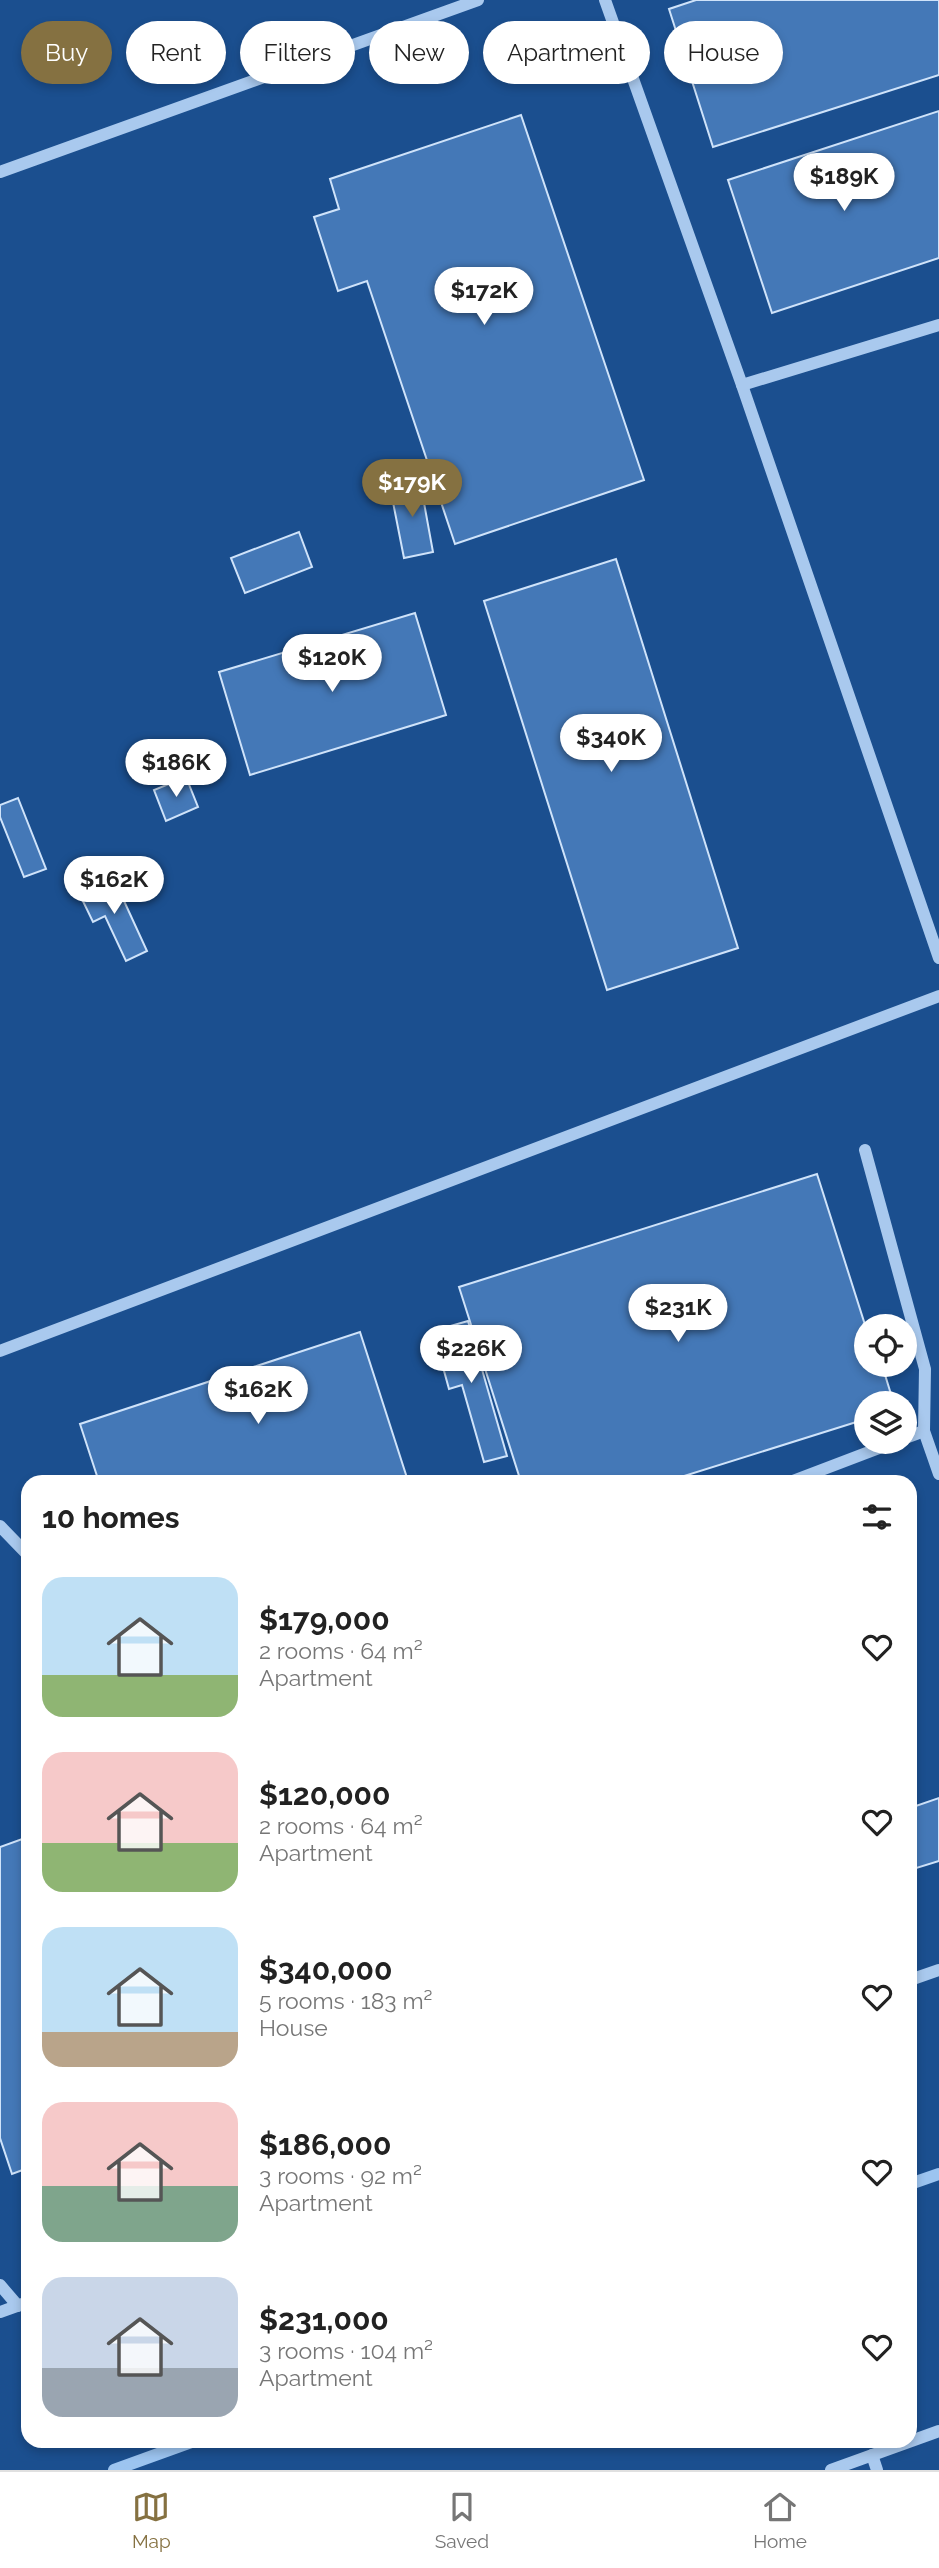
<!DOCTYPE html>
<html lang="en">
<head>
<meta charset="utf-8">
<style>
	body { margin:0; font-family:Raleway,sans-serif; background:#f6f6f6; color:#222; height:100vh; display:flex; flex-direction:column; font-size:26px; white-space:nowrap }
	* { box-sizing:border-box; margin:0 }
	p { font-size:23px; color:#767676 }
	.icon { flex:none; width:38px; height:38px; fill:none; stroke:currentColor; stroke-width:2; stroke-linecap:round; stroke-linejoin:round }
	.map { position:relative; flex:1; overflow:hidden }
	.sheet { position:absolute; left:21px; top:1475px; width:896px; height:973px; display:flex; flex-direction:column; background:#fff; border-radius:21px; box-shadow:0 4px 10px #0003 }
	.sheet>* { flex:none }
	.hud { position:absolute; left:21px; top:21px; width:898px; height:63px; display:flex; gap:14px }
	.controls { position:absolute; left:854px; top:1314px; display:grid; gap:14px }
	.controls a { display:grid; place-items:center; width:63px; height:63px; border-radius:50%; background:#fff; box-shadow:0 4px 10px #0003; font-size:35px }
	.price { position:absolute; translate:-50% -60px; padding:0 16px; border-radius:24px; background:#fff; color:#222; font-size:23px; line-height:46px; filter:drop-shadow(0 2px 4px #0008) }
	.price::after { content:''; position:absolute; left:50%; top:42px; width:21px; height:16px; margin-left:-10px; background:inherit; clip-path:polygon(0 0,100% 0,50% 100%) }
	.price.active { background:#857141; color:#fff }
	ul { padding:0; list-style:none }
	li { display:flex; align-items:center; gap:21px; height:175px; padding:0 21px }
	li span { display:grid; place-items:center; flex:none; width:196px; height:140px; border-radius:21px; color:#555 }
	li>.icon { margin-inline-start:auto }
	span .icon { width:84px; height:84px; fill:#fffc; stroke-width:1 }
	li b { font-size:30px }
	h2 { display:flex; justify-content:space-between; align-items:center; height:84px; padding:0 21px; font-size:30px }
	.tag { padding:0 24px; border-radius:32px; background:#fff; box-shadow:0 4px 10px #0003; font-size:24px; line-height:63px }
	.tag.active { background:#857141; color:#fff }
	.tab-bar { display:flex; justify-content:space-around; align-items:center; height:98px; border-top:2px solid #e0e0e0; background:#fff; font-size:19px; color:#767676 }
	.tab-bar a { display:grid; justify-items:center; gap:4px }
	.tab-bar .active { color:#857141 }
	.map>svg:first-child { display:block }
</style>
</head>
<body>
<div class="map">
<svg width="939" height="2470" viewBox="0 0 939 2470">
	<rect width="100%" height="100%" fill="#1b4f8f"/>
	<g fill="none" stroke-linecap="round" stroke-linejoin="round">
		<!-- stream -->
		<g stroke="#9cc4f0" stroke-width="12">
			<path d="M910,2184l29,-10"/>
			<path d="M114,2470l80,-29"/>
		</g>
	</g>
	<!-- building -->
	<g fill="#4478b7" stroke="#cfe3fa" stroke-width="2">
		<path d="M696,0h243v75l-226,72 -44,-138z"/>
		<path d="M939,111v147l-167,55 -44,-133z"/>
		<path d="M521,115l123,365 -189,64 -88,-263 -29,10 -24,-74 25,-8 -9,-30z"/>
		<path d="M420,481l13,71 -29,6 -14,-71z"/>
		<path d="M299,532l13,35 -67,26 -14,-35z"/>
		<path d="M616,559l122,389 -131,42 -123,-389z"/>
		<path d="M415,613l31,102 -196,60 -31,-103z"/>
		<path d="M186,777l12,30 -32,14 -12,-31z"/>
		<path d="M18,798l28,71 -22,8 -24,-60v-12z"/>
		<path d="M113,877l34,74 -21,10 -21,-45 -12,6 -14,-29z"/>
		<path d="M817,1174l49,154v37h16l12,39h-28v15l-201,63h-144l-62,-195z"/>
		<path d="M468,1321l39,135 -23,6 -22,-77 -13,4 -16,-58z"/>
		<path d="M360,1332l48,149 -309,1 -19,-58z"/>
		<path d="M939,1798v63l-29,9v-62z"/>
		<path d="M25,1838l3,8v322l-16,6 -12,-36v-291z"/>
	</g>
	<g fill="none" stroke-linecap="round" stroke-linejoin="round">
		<!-- minor -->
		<g stroke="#a9c9ee" stroke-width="12">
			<path d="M605,0l137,385 197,573"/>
			<path d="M0,172l478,-172"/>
			<path d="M742,385l197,-60"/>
			<path d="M865,1150l60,219 -1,62 15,43"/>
			<path d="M0,1351l939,-355"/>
			<path d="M905,1438l19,-7"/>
			<path d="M790,1482l105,-40"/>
			<path d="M0,1526l28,29"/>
			<path d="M910,1980l29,-10"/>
			<path d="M0,2285l18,21"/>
			<path d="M0,2312l28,-10"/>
			<path d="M872,2455l5,15"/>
			<path d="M831,2470l108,-39"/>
		</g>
	</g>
</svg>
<div class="controls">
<a><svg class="icon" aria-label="locate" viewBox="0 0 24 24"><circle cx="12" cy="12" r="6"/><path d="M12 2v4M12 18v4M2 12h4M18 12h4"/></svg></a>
<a><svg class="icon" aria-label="layers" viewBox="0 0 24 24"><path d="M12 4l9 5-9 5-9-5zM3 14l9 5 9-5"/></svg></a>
</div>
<b class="price" style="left:844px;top:213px">$189K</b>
<b class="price" style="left:484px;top:327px">$172K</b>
<b class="price active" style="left:412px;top:519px">$179K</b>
<b class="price" style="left:332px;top:694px">$120K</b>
<b class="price" style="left:611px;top:774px">$340K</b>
<b class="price" style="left:176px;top:799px">$186K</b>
<b class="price" style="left:114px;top:916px">$162K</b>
<b class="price" style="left:678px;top:1344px">$231K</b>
<b class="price" style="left:471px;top:1385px">$226K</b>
<b class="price" style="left:258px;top:1426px">$162K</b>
<div class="hud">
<a class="tag active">Buy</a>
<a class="tag">Rent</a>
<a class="tag">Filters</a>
<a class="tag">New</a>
<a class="tag">Apartment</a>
<a class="tag">House</a>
</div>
<section class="sheet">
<h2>10 homes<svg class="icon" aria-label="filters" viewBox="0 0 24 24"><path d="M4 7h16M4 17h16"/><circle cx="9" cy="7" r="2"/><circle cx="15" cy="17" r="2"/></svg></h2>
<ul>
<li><span style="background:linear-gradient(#bfe0f5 70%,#8fb573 0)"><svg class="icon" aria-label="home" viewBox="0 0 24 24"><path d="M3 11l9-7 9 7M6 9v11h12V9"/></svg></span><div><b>$179,000</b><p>2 rooms · 64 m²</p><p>Apartment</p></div><svg class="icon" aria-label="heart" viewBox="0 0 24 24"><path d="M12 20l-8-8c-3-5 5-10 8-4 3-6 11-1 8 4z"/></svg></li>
<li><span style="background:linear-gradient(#f6c9c9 65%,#8fb573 0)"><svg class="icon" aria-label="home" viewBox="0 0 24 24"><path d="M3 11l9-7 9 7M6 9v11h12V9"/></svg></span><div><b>$120,000</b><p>2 rooms · 64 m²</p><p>Apartment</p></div><svg class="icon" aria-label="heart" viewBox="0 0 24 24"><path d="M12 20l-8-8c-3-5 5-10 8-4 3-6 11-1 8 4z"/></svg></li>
<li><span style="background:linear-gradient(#bfe0f5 75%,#b9a48a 0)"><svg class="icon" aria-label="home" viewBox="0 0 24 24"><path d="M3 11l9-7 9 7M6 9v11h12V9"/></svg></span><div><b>$340,000</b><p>5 rooms · 183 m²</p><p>House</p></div><svg class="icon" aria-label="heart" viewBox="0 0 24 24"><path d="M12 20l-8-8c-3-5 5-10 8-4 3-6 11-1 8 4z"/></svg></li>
<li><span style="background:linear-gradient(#f6c9c9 60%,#7fa58c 0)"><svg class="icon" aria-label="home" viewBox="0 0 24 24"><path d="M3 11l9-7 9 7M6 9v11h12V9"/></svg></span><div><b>$186,000</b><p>3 rooms · 92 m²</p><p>Apartment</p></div><svg class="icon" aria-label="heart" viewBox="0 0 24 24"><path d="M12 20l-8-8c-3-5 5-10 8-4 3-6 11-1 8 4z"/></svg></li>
<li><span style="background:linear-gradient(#c9d6e8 65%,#9aa5b1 0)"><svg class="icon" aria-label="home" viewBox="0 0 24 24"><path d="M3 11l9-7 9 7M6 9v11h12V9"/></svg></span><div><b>$231,000</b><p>3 rooms · 104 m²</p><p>Apartment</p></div><svg class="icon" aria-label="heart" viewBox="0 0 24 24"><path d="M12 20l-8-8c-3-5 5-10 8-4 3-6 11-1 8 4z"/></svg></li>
</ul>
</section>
</div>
<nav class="tab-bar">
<a class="active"><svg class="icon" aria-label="map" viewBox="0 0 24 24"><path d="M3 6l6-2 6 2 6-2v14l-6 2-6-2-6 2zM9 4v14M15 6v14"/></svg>Map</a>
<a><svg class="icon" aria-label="saved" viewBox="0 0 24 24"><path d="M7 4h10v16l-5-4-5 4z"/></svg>Saved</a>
<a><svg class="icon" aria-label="home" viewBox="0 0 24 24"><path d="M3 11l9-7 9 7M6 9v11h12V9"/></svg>Home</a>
</nav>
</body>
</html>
